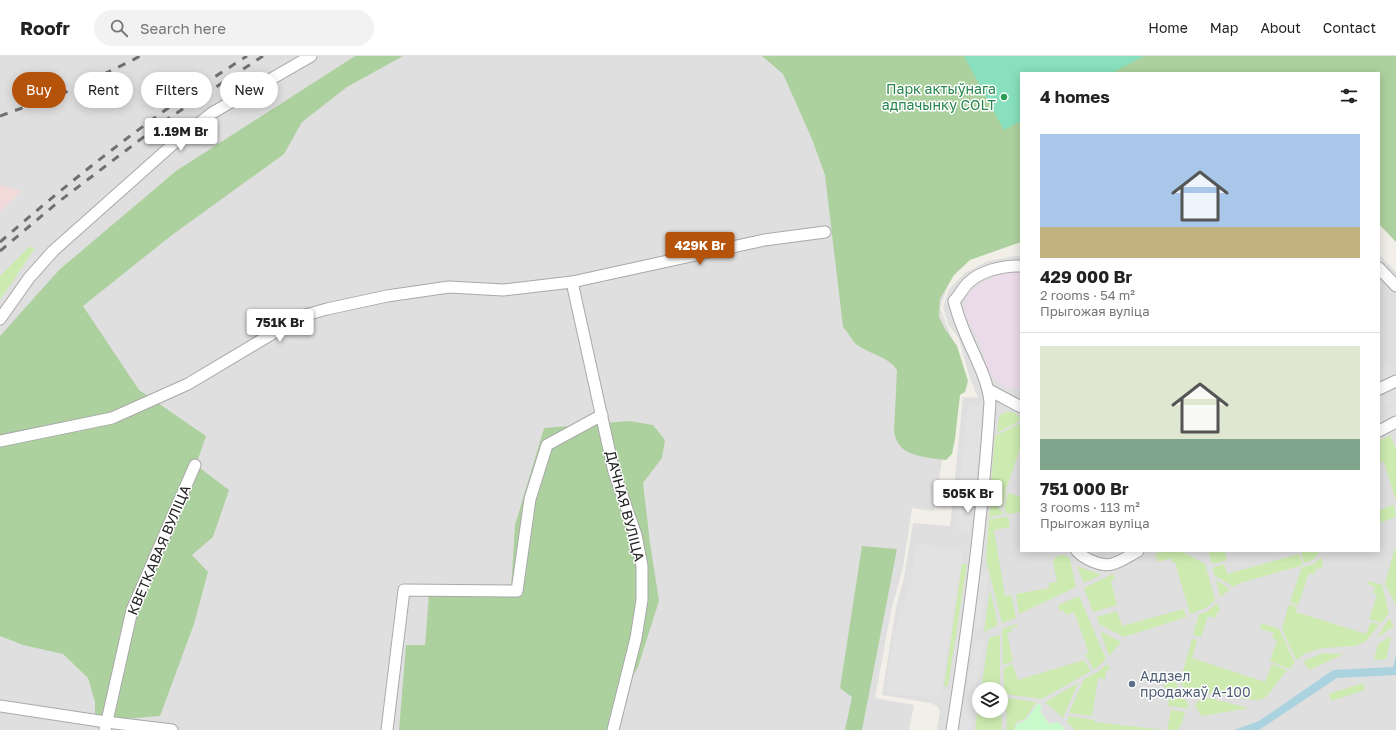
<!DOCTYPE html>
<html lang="en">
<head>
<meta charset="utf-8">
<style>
	body { margin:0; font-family:"Golos Text",sans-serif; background:#f2f2f2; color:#222; height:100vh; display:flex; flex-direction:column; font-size:15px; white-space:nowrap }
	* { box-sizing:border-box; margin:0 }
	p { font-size:13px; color:#767676 }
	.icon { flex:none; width:22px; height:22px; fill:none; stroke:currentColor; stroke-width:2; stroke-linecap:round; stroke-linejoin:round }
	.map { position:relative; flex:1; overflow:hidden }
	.sheet { position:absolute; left:1020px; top:16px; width:360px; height:480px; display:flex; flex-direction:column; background:#fff; border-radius:0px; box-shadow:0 2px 10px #0003 }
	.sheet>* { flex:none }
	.hud { position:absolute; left:12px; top:16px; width:380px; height:36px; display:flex; gap:8px }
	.buttons { position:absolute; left:972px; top:626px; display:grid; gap:8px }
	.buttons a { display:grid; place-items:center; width:36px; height:36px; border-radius:50%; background:#fff; box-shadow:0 2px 10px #0003; font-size:20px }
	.price { position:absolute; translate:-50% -34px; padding:0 9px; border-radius:4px; background:#fff; color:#222; font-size:13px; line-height:26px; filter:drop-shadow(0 1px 2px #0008) }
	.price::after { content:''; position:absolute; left:50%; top:24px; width:12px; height:9px; margin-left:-6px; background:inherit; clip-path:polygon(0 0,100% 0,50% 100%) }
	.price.active { background:#b45309; color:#fff }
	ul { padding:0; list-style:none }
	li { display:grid; align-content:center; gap:8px; height:212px; padding:0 20px }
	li+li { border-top:1px solid #e0e0e0 }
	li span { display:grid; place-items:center; height:124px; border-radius:0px; color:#555 }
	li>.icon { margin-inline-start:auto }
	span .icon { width:72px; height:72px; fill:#fffc; stroke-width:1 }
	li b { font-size:17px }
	h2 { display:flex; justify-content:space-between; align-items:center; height:48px; padding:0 20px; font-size:17px }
	.tag { padding:0 14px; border-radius:18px; background:#fff; box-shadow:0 2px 10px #0003; font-size:14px; line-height:36px }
	.tag.active { background:#b45309; color:#fff }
	header { display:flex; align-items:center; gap:24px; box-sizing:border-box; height:56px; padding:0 20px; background:#fff; border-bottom:1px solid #e0e0e0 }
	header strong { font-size:19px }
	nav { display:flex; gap:22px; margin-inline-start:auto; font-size:14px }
	.search { width:280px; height:36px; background:#f2f2f2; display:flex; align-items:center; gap:10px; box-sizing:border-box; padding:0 14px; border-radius:22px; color:#767676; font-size:15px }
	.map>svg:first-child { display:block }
</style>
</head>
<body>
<header>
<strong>Roofr</strong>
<div class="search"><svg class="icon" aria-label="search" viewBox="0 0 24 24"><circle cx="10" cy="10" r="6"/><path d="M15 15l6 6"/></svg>Search here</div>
<nav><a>Home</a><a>Map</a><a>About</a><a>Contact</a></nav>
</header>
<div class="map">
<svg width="1396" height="674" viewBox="0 0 1396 674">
	<rect width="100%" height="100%" fill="#f2efe9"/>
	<!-- residential -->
	<g fill="#e0dfdf" fill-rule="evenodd">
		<path d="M0,0h867l81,229 -8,23 13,33v53l-19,117 -22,-3 -9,59 -12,44 -16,87 39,7 -5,25h-909z"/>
		<path d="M1379,198l17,18v458h-459l3,-19 -3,-5 -6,-3 -49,-8 14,-88 8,-29 9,-55 37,3 13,-129 15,1 -9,-23 -10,-36 -11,-15 -5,-17 6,-18 16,-16 23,-12 33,-6v296h358zM979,633h22v22h-22z"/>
	</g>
	<!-- commercial -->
	<path fill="#f2dad9" d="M0,129l22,6 -22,20z"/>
	<!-- industrial -->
	<path fill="#ebdbe8" d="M1012,216h9v118l-16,-3 -12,-9 -6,-11 -8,-26 -16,-28 1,-9 3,-8 6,-7 24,-14z"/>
	<!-- grass -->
	<g fill="#cdebb0">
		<path d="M29,191l6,1 -35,52v-24z"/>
		<path d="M1006,356h7l8,6v2l-24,13 1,-11 2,-7z"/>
		<path d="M1021,367v23l-16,46 1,1 -4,15 -12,-14 5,-58z"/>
		<path d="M1390,379l6,14v52l-12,-39h-4l-1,-3v-18z"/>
		<path d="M1008,437l13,4v15l-13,2 -4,-5z"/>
		<path d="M991,443l13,15 -15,3z"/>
		<path d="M1394,449l2,12 -17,6v-13z"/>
		<path d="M1008,461l2,10 -16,3 11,66 6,-1 5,23 -14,5 -16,-63 3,-41z"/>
		<path d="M1395,492l1,1v56l-11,-21z"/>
		<path d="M1161,495h20l24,13 10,36 -9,8 -16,6 -15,-52h-3l-1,-4 -13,4 -3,-8z"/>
		<path d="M1208,495h17l2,9 -15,4z"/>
		<path d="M1301,495h18v2l-6,7 -9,3z"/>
		<path d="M1299,498l4,11 -63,18 -6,4 -19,-11 -3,-8 12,-4 3,10z"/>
		<path d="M1064,499l6,4 6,28 -57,27 -3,-20 33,-6v-5l8,-1 -4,-21 4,-5z"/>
		<path d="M1321,501l2,6 -2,6 -4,-1 -3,7 -5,-2 -11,32 -8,-3 12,-35 12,-3z"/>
		<path d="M962,508h5l-19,122h-4z"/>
		<path d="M1077,510l24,9 -17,8z"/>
		<path d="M1113,518l2,5 -4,2 6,24 -24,7 -9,-24z"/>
		<path d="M1216,524l14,9 -10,8z"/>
		<path d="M1369,525l13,4 7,28 -8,10 -12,-4 8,-24 -4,-2 2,-6 -7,-3z"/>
		<path d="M990,533l8,36 -14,7z"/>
		<path d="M1079,540l27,63 -12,11 -9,-16 4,-1 -15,-41 -8,3 -2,-5 -5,1 -1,-6z"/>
		<path d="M1217,547l3,8 -3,2 -2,5 -7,-2 -7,21 -8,-2 6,-21 8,-2z"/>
		<path d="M1289,548l8,3 -1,5 70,22 5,-12 8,3 -14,17 -11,4 -31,2 -17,5 -10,7 -14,-31z"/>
		<path d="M1184,553l2,8 -62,20 -25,-13 -2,-7 20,-6 5,15z"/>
		<path d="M1389,562l5,8 -17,12z"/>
		<path d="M1261,567l18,6 16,34 -6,6 -19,-8 7,-21 -5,-2 2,-5 -14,-4z"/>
		<path d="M1017,568l1,2 -7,2 1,4 -5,1 6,28 -10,4 -1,-36z"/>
		<path d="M1100,575l21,11 -12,14z"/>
		<path d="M1000,579v54h-19l8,-51z"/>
		<path d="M1389,581h2l-5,22 -12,1 4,-16z"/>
		<path d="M1192,583l5,1 -5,18 73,24 7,-18 15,6 -20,26 -7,4 -14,-1 -45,-7 -11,6 -10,-16z"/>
		<path d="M1324,597l20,1 -35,16 -6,-9z"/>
		<path d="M1084,604l7,11 -49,28 -37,-5 -2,-25 9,-5 6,16z"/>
		<path d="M1107,608l3,6 -4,1 -1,8 -7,-1 -6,38 -23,-3 15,-34 15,-8z"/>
		<path d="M1161,620l12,2 16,28 -1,2 -20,-2 2,-17 -6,-2v-7l-4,-1z"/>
		<path d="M1078,627l-15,35 -18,-16z"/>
		<path d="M1363,627l2,7 -34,11 -2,-7z"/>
		<path d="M1205,641l44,11 -48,8 -6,-11 5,-6z"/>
		<path d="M1006,642l30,4 -11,17 -9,3 -2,8h-7z"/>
		<path d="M979,644v11h22l1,19h-27z"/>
		<path d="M1171,654l14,2 -3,10 -4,8h-11z"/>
		<path d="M1069,660l25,4 1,2 68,8h-88l-8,-8z"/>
	</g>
	<!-- forest -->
	<g fill="#add19e">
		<path d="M355,0h48l-56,31 -45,35 -18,32 -112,81 -89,71 56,84 67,46 -10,29 33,25 -16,47 -21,18 16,17 -14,52 -34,92 -36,3 -29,-4v-13l-7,-24 -25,-24 -40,-9 -23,-9v-300l59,-66 117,-99z"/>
		<path d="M762,0h634v186l-17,-18v-151h-358v169l-51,18 -16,15 -14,24 -1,18 6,12 12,17 11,35 -3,11 -5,3 -5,44 -3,15 -6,6c-11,-1 -36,-4 -44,-12 -5,-5 -7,-11 -8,-17l3,-61c-8,-13 -27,-16 -40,-25 -5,-4 -9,-13 -14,-18l-18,-152 -13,-36 -29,-65z"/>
		<path d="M629,365l24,4 12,15 -3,18 -19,25 7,60 9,58 -21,66 -28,50 -2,13h-209l7,-85h19l4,-50 82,-7 4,-63 29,-97z"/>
		<path d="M862,490l35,3 -35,181h-17l7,-33 -12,-9z"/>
	</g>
	<!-- park -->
	<path fill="#c8facc" d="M1038,647l4,3 -2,5 9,13 9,-2 8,8h-52l3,-6 9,-4z"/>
	<!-- pitch -->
	<path fill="#88e0be" d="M964,0h180l-32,17h-91v48l-17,9z"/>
	<!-- parking -->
	<g fill="#e2e2e2">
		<path d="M1388,308l5,10 -9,5 -5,-11z"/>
		<path d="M1396,333v13l-17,9v-13z"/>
		<path d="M968,348l15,1 -13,126 -15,-1z"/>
		<path d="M1396,348v12l-17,8v-11z"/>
		<path d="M916,488l47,7 -23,148 -55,-7 9,-59 18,-55z"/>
		<path d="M981,517l7,1 -8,55 -7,-1z"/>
		<path d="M975,583l9,2 -14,89h-10z"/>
	</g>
	<!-- water -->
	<path fill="#aad3df" d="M1396,599v20l-59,3 -78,52h-25l25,-9 74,-51 60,-3z"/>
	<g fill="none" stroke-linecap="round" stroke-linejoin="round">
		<defs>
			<g id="minor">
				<path d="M1379,212l17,18"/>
				<path d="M572,226l42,190 22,63 6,31v34l-6,38 -23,92"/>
				<path d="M0,263l29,-41 24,-27 127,-113 32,-25 99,-57"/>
				<path d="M1379,333l17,-8"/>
				<path d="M989,334l32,17"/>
				<path d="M1379,375l17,-9"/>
				<path d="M0,385l112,-23 76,-34 114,-68 25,-7 60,-13 62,-9 54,3 69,-8 192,-42 61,-8"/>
				<path d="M1077,495c7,8 25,16 35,13 9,-2 18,-9 26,-13"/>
				<path d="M0,650l106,16 66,8"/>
				<path d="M105,674l27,-120 63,-145"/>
				<path d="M387,674l17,-140 113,1 13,-92 17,-54 55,-30"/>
				<path d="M952,674c17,-108 31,-218 38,-328 -3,-28 -20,-53 -29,-79 -3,-7 -5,-15 -7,-22 5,-5 9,-13 14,-18 12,-12 36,-18 53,-17"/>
			</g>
		</defs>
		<!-- minor casing -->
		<use href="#minor" stroke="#a9a9a9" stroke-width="13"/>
		<!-- minor -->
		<use href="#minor" stroke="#fff" stroke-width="11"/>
		<!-- rail -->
		<g stroke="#707070" stroke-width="3" stroke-dasharray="8 8" stroke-linecap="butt">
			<path d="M0,60l66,-24 65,-31 9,-5"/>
			<path d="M0,186c53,-46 107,-90 164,-131 27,-19 55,-37 83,-55"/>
			<path d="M0,195l57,-48 109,-83 97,-64"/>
		</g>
	</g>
	<!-- markers -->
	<circle fill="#2e9e5b" stroke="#fff" stroke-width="1.5" cx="1004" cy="41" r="4"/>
	<circle fill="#5c6f8a" stroke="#fff" stroke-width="1.5" cx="1132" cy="628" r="4"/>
	<g text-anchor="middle" stroke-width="3" stroke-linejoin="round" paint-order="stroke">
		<!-- leisure labels -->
		<g font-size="14" fill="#27864d" stroke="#fff" text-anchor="end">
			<text x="996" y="38">Парк актыўнага<tspan x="996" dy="16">адпачынку COLT</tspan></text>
		</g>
		<!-- street labels -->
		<g font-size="14" fill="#222" stroke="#fff">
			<text transform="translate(625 450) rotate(75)" y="5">ДАЧНАЯ ВУЛІЦА</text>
			<text transform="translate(159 494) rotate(-67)" y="5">КВЕТКАВАЯ ВУЛІЦА</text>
		</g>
		<!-- service labels -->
		<g font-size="14" fill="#4e5e75" stroke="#fff" text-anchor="start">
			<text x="1140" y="625">Аддзел<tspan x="1140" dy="16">продажаў А-100</tspan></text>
		</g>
	</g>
</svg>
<div class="buttons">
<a><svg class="icon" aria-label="layers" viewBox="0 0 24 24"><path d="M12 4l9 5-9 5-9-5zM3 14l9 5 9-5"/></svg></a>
</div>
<b class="price" style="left:181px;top:96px">1.19M Br</b>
<b class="price active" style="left:700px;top:210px">429K Br</b>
<b class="price" style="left:280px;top:287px">751K Br</b>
<b class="price" style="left:968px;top:458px">505K Br</b>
<div class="hud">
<a class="tag active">Buy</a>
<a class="tag">Rent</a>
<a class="tag">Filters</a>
<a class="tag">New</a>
</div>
<section class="sheet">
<h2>4 homes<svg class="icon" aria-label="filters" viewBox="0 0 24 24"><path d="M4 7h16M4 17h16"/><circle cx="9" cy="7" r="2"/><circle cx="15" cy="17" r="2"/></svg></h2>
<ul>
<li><span style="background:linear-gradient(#a9c7e8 75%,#c2b280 0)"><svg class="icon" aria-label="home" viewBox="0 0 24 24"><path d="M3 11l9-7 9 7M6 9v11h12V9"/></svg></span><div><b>429 000 Br</b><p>2 rooms · 54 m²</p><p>Прыгожая вуліца</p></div></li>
<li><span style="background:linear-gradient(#dfe7d0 75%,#7fa58c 0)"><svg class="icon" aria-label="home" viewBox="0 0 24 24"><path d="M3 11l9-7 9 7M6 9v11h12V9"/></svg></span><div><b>751 000 Br</b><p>3 rooms · 113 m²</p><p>Прыгожая вуліца</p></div></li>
</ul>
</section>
</div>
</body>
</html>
